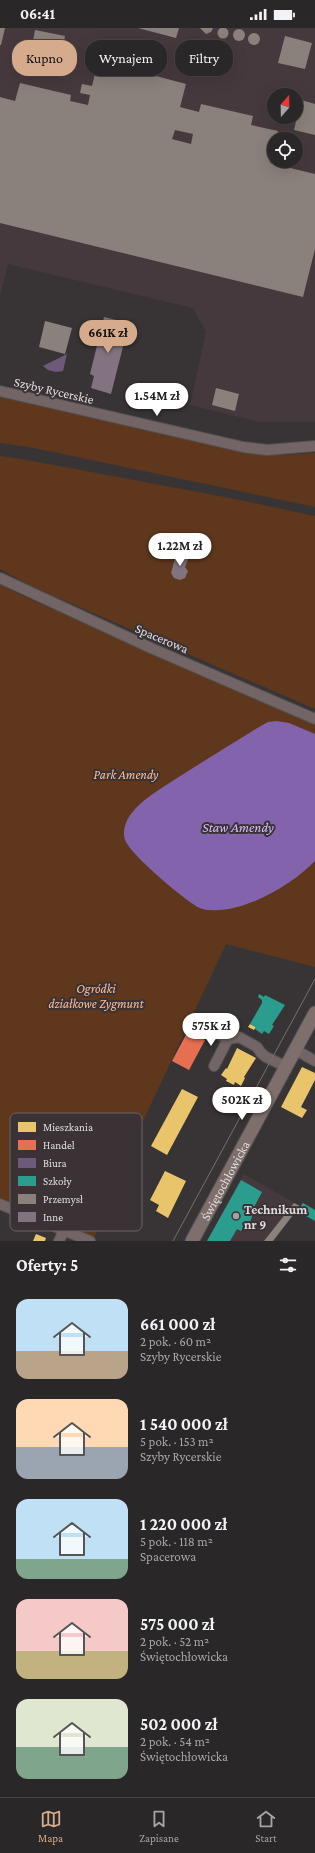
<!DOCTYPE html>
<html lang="pl">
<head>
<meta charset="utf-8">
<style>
	body { margin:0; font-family:"Crimson Pro",serif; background:#363334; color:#f1f3f6; height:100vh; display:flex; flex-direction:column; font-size:15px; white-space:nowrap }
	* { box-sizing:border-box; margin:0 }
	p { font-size:13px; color:#a5a5a8 }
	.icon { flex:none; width:22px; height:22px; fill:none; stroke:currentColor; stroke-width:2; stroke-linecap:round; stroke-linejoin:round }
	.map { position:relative; height:1213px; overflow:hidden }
	.sheet { display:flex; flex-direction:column; background:#2a2728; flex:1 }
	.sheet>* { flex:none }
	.guide { position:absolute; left:12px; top:12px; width:291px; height:36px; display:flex; gap:8px }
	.needle { width:26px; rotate:20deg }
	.fabs { position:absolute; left:267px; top:60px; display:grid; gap:8px }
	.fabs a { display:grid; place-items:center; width:36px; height:36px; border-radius:50%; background:#2a2728; box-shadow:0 4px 16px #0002,0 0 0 1px #464445; font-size:20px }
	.price { position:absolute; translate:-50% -34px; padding:0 9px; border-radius:14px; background:#fff; color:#222; font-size:13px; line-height:26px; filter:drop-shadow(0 1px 2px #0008) }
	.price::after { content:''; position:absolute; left:50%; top:24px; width:12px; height:9px; margin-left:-6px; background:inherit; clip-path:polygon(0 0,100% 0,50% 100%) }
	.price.active { background:#d6ab8b; color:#111 }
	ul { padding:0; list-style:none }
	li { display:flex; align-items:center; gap:12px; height:100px; padding:0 16px }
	li span { display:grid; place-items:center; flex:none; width:112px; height:80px; border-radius:12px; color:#555 }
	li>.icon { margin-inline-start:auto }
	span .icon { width:48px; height:48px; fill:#fffc; stroke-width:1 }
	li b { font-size:17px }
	h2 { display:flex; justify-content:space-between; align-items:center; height:48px; padding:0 16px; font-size:17px }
	.chip { padding:0 14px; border-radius:16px; background:#2a2728; box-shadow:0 4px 16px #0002,0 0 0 1px #464445; font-size:14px; line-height:36px }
	.chip.active { background:#d6ab8b; color:#111 }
	.status { display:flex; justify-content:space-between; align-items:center; height:28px; padding:0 20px; background:#2a2728; direction:ltr }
	.status svg { height:11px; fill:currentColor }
	.dock { display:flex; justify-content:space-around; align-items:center; height:56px; border-top:1px solid #464445; background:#2a2728; font-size:11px; color:#a5a5a8 }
	.dock a { display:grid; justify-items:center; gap:2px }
	.dock .active { color:#d6ab8b }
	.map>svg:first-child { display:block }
</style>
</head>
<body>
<div class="status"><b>06:41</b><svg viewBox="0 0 49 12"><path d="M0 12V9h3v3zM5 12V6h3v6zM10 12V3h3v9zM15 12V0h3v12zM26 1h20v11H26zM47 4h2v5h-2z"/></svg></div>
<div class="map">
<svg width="315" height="1213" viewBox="0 0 315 1213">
	<rect width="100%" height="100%" fill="#383436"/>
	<!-- built -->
	<g fill="#46393e" fill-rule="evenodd">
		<path d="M0,0h315v394h-55l-70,-17 16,-73 -13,-24 -185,-44 -8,32zM274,67h22v22h-22zM274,111h22v22h-22z"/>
		<path d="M244,1146l56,32 -27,35h-66z"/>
	</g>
	<!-- green -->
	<g fill="#5e371d">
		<path d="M0,369l243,55 44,3 28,-2v54l-286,-60 -29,-4z"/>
		<path d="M0,428l22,3 208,39 85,18v193l-282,-122 -33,-18z"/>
		<path d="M0,556l23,12 292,128v243l-89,-23 -97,207 -36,90 -93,-37z"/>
	</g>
	<!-- water -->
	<path fill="#8263ac" d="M276,693l13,2 26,11v127c-23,24 -71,52 -105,49 -6,0 -12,-2 -17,-6 -14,-9 -62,-49 -68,-64 -3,-8 1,-20 6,-26 10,-14 28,-24 43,-34 28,-18 56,-35 85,-53l9,-5z"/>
	<!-- homes -->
	<g fill="#e9c46a">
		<path d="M250,996l6,3 -2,3 -6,-3z"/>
		<path d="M237,1020l19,10 -12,19 1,1 -4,8 -6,-4 -1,3 -8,-4 1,-2 -6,-4 5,-7 1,1z"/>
		<path d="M302,1039l13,6v7l-14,27 6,3 -5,8 -21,-11z"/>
		<path d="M182,1061l16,8 -31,58 -16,-9z"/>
		<path d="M165,1143l21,10 -18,37 -12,-7 3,-6 -9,-5z"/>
		<path d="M36,1206l10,4 -1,3h-12z"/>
	</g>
	<!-- shops -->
	<path fill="#e76f51" d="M188,1003l17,9 -16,30 -17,-9z"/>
	<!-- offices -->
	<path fill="#6d597a" d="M67,326l-4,17 -7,1 -8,-2 -5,-4z"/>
	<!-- schools -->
	<g fill="#2a9d8f">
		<path d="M259,966l5,3 1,-2 20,10 -13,20 2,1 -5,8 -5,-3 -2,3 -7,-5 1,-2 -6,-3 12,-21v-3l-4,-3z"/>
		<path d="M241,1152l21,12 -11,21 1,4 -2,5h-4l-5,9 -4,-2 -7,12h-23z"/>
		<path d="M303,1175l12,7v11l-18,-10z"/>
	</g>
	<!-- industry -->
	<g fill="#8a817c" fill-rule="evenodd">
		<circle cx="223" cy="5" r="5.5"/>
		<path d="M0,0h5l-4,17h-1z"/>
		<path d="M138,0h41l-3,10z"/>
		<path d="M200,0h13l-2,4 -5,2z"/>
		<circle cx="239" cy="7" r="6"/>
		<path d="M35,2l30,6 -2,12 5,1 -4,21 -41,-9 5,-21 5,1z"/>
		<circle cx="254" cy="11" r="6"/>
		<path d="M285,8l27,7 -7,26 -27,-6z"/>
		<path d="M105,26l54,13 -3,9 30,8 -6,23 19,5 2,-8 52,12 -2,9 27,6 -2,8h-2v9l-4,15 45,11v75l-12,48 -303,-74v-126l15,4 5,-18 51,12 -1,6 18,4 2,-10 -10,-2 2,-9 10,2 6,-24 5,1zM175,102l18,4 -2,10 -19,-5z"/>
		<path d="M301,72l14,4v31l-21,-5z"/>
		<path d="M45,293l27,7 -7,26 -26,-7z"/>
		<path d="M216,360l23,6 -4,17 -23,-6z"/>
		<path d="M294,1175l6,3 -27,35h-9z"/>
	</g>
	<!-- building -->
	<g fill="#837380">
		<path d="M104,289l25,6 -18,71 -20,-6 3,-12 -4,-2z"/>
		<path d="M180,525l5,2 -1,3 4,1 -3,8 3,4 -3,7 -5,2 -6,-2 -3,-5 5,-18 3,1z"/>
	</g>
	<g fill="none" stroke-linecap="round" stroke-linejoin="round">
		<defs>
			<g id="minor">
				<path d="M0,363l243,56 24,3 48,-4"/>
				<path d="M0,550l151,70 164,71"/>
				<path d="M200,997l28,14 11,-2 18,10 4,6 5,4 21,10"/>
				<path d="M296,1022l19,11"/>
				<path d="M214,1038l14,-27"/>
				<path d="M0,1176l90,37"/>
				<path d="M59,1213l5,-11"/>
			</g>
			<g id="major">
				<path id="s1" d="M192,1213l123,-228"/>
			</g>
		</defs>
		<!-- minor casing -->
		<use href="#minor" stroke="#525051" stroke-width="12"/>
		<!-- major casing -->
		<use href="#major" stroke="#525051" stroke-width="15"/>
		<!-- minor -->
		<use href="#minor" stroke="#736565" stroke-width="10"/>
		<!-- major -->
		<use href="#major" stroke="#7e6f6d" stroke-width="13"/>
		<!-- tram -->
		<path stroke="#776f6e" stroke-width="1" d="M173,1213l142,-262"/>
	</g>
	<!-- markers -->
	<circle fill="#a5a1a2" stroke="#3a3235" stroke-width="1.5" cx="236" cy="1188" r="4"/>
	<g text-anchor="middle" stroke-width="4" stroke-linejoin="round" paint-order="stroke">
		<!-- street labels -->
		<g font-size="13" fill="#e0dbdc" stroke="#3a3235">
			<text transform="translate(54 362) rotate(13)" y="5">Szyby Rycerskie</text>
			<text transform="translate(162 610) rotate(23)" y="5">Spacerowa</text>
			<text dy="5" stroke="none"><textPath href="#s1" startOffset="69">Świętochłowicka</textPath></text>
		</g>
		<!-- park labels -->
		<g font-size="13" font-style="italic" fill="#fdbc94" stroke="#3a3235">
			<text x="126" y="751">Park Amendy</text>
			<text x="96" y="965">Ogródki<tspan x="96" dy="15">działkowe Zygmunt</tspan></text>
		</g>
		<!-- poi labels -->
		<g font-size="13" font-weight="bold" fill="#e0dbdc" stroke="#3a3235" text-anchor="start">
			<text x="244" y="1186">Technikum<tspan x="244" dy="15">nr 9</tspan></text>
		</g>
		<!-- water labels -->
		<g font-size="14" font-style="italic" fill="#d5bdfd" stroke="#3a3235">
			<text x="238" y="804">Staw Amendy</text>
		</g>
	</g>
	<!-- legend -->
	<rect x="10" y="1085" width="132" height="118" rx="6" fill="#3a3235" stroke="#6c6567" stroke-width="1"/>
	<rect x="18" y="1094" width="18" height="10" fill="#e9c46a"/>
	<rect x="18" y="1112" width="18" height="10" fill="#e76f51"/>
	<rect x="18" y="1130" width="18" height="10" fill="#6d597a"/>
	<rect x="18" y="1148" width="18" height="10" fill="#2a9d8f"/>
	<rect x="18" y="1166" width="18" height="10" fill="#8a817c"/>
	<rect x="18" y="1184" width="18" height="10" fill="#837380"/>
	<g font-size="11" fill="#e0dbdc">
		<text x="43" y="1103">Mieszkania</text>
		<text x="43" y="1121">Handel</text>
		<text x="43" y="1139">Biura</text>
		<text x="43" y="1157">Szkoły</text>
		<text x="43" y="1175">Przemysł</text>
		<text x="43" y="1193">Inne</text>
	</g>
</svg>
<div class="fabs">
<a><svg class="needle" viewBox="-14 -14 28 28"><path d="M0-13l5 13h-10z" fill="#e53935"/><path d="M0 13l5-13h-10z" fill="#a5a5a8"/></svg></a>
<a><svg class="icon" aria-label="locate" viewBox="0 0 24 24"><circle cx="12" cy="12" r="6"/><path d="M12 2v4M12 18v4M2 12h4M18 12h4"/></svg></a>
</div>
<b class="price active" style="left:108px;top:326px">661K zł</b>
<b class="price" style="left:157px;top:389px">1.54M zł</b>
<b class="price" style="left:180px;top:539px">1.22M zł</b>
<b class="price" style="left:211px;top:1019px">575K zł</b>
<b class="price" style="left:242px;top:1093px">502K zł</b>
<div class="guide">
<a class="chip active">Kupno</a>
<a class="chip">Wynajem</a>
<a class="chip">Filtry</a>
</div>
</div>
<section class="sheet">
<h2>Oferty: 5<svg class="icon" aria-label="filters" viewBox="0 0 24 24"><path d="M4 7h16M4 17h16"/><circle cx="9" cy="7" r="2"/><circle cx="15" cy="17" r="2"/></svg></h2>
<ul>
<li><span style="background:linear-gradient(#bfe0f5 65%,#b9a48a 0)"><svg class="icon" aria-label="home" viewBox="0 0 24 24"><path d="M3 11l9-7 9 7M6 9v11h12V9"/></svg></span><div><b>661 000 zł</b><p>2 pok. · 60 m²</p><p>Szyby Rycerskie</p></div></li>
<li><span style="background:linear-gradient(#ffd9b3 60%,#9aa5b1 0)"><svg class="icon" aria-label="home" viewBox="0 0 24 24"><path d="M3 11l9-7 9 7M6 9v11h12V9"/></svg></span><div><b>1 540 000 zł</b><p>5 pok. · 153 m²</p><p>Szyby Rycerskie</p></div></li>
<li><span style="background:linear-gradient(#bfe0f5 75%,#7fa58c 0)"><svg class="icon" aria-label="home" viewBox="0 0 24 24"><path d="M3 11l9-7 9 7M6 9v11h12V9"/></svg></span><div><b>1 220 000 zł</b><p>5 pok. · 118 m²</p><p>Spacerowa</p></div></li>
<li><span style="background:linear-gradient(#f6c9c9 65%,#c2b280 0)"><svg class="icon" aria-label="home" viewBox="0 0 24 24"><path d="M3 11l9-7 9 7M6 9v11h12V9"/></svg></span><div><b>575 000 zł</b><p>2 pok. · 52 m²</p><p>Świętochłowicka</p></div></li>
<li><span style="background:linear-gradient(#dfe7d0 60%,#7fa58c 0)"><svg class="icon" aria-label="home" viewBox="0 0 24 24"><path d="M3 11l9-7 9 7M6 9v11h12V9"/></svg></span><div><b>502 000 zł</b><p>2 pok. · 54 m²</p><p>Świętochłowicka</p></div></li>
</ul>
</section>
<nav class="dock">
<a class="active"><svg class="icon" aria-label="map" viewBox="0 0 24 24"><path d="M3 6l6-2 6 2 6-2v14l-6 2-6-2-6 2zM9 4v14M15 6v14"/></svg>Mapa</a>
<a><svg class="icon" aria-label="saved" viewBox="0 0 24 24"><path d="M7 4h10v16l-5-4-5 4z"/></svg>Zapisane</a>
<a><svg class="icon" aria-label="home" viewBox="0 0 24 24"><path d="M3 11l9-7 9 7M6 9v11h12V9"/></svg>Start</a>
</nav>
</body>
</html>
